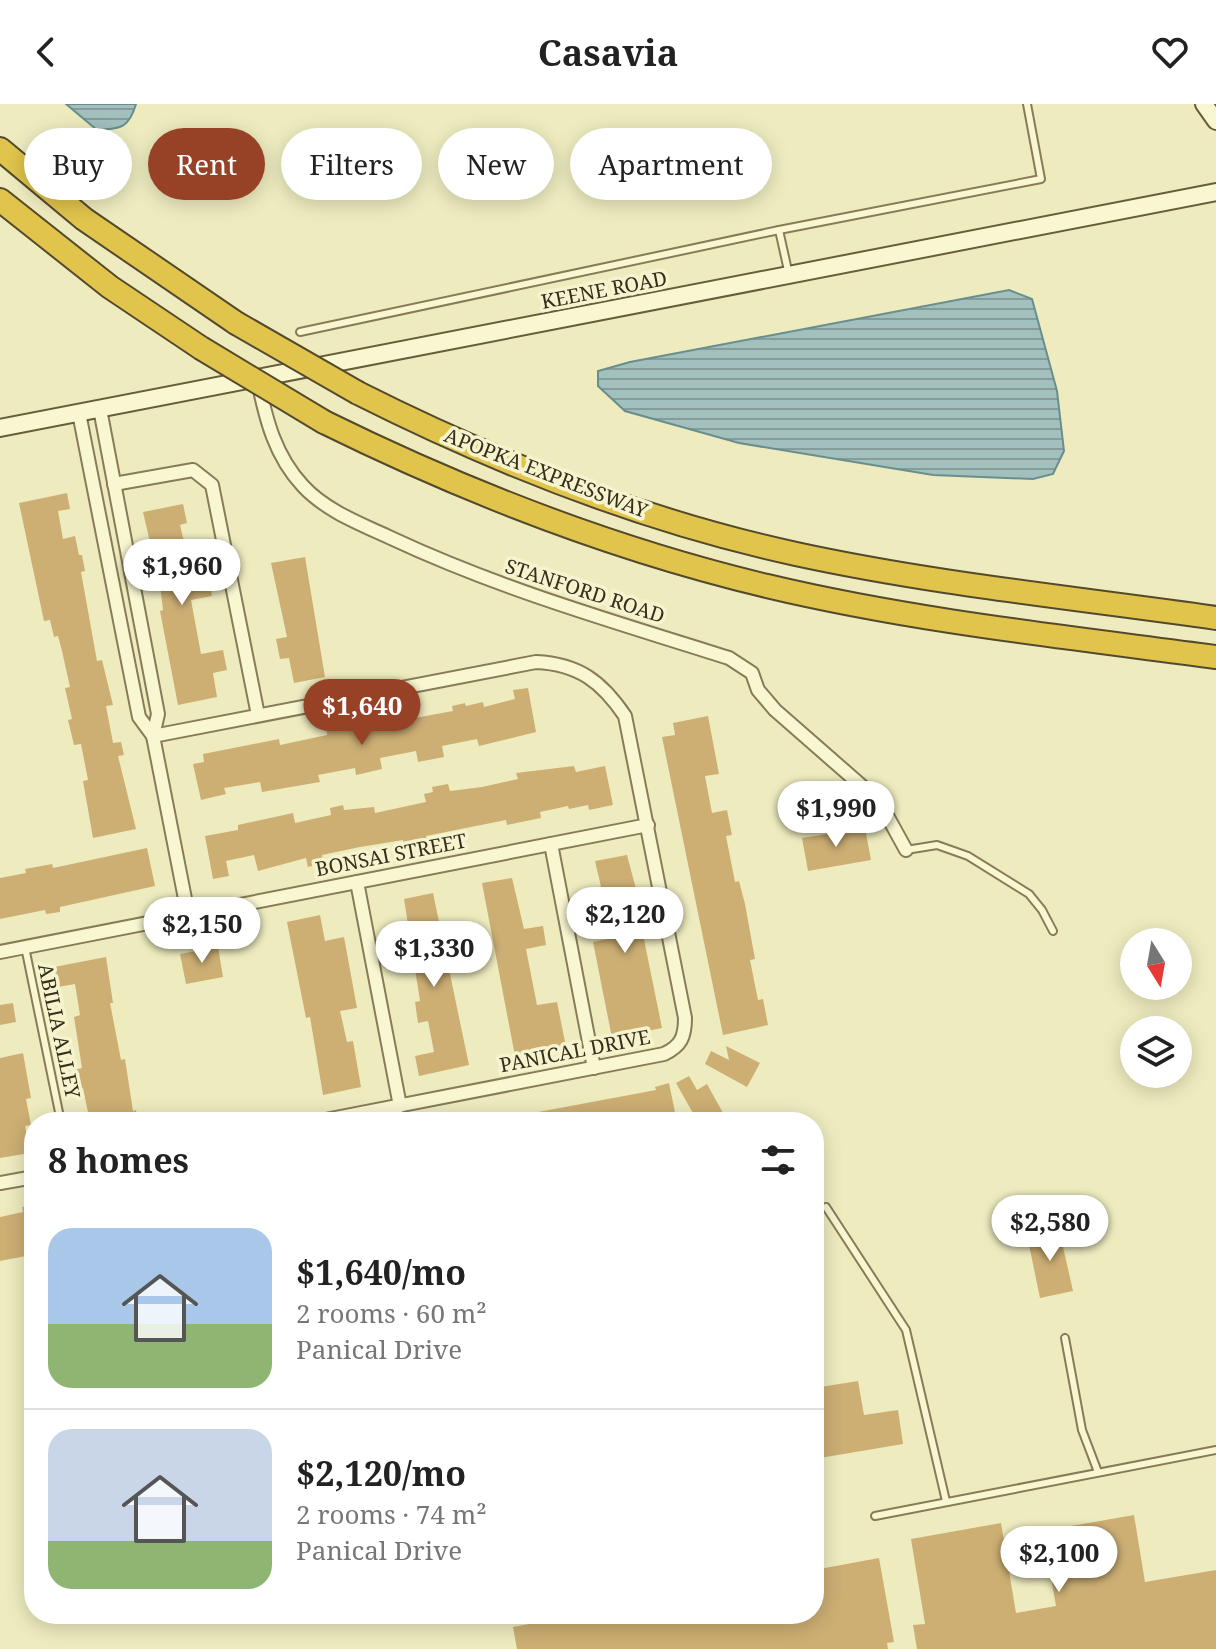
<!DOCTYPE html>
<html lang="en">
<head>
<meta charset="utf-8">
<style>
	body { margin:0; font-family:"Noto Serif",serif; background:#f6f6f6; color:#222; height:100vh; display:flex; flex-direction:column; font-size:30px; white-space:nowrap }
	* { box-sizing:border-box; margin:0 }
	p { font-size:26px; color:#767676 }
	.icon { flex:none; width:44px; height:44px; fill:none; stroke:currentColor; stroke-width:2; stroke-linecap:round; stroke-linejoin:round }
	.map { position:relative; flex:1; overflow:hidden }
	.panel { position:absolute; left:24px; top:1008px; width:800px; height:512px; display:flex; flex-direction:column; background:#fff; border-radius:32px; box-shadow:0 4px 20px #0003 }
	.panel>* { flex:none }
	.guide { position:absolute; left:24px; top:24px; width:800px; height:72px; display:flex; gap:16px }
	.needle { width:52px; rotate:169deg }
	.buttons { position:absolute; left:1120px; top:824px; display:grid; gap:16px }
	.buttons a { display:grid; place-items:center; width:72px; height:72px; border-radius:50%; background:#fff; box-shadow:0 4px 20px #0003; font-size:40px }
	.price { position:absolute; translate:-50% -68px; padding:0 18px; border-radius:28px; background:#fff; color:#222; font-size:26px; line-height:52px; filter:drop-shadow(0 2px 4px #0008) }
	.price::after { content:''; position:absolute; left:50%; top:48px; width:24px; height:18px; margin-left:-12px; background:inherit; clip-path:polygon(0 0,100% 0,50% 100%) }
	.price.current { background:#974126; color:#fff }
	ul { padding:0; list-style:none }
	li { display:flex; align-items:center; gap:24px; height:200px; padding:0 24px }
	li+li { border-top:2px solid #e0e0e0 }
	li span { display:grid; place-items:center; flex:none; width:224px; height:160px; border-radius:24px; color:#555 }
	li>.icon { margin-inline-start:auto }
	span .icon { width:96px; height:96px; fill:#fffc; stroke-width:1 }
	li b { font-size:34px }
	h2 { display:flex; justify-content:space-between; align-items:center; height:96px; padding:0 24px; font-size:34px }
	.chip { padding:0 28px; border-radius:36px; background:#fff; box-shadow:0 4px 20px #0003; font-size:28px; line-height:72px }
	.chip.current { background:#974126; color:#fff }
	header { display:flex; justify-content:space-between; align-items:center; height:104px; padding:0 24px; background:#fff; font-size:36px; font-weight:700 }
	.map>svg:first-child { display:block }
</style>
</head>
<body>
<header><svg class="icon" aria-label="back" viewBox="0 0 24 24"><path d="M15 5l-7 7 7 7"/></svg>Casavia<svg class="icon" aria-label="heart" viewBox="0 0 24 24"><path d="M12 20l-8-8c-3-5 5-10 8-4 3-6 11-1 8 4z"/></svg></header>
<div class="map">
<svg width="1216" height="1545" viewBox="0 0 1216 1545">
	<defs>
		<pattern id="water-rules" width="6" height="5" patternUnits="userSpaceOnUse" patternTransform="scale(2)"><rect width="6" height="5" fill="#a2c0be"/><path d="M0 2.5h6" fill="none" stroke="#859c9a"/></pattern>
	</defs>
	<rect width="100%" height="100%" fill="#eeecbf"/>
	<!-- water -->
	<g fill="url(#water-rules)" stroke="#698e8d" stroke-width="2">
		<path d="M66,0h70c-7,24 -15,25 -39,26z"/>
		<path d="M1009,186l23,9 25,92 7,60 -11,23 -20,5 -100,-4 -194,-32 -114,-32 -27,-25v-15l32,-9z"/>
	</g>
	<!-- building -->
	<g fill="#cdaf74">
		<path d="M67,389l3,16 -12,2 5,28 12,-3 4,19h3l3,16 -4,1 16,89 5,-1 11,45 -7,1 7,37 8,-1 3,13 -6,1 18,73 -43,9 -10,-57 5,-1 -7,-36 -7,1 -6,-25 4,-1 -7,-31 5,-1 -8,-36 -4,-15 -4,1 -4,-17 -6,1 -25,-118z"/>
		<path d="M183,400l4,19 -7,2 13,54 15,-3 4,20 -21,4 10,54 22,-4 4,20 -14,3 4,24 -39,8 -18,-94 3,-1 -3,-25 -17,-73z"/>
		<path d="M305,453l20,120 -31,6 -5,-25 -9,1 -4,-20 11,-2 -16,-74z"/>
		<path d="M528,584l8,44 -57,14 -2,-7 -35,7 2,11 -26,5 -2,-11 -36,7 2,11 -26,6 -1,-7 -37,7 2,7 -58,10 -2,-10 -36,6 2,6 -25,6 -8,-36 11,-2 -1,-8 76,-15 1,6 47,-10 -1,-8 15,-2v3l51,-11 1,5 60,-11 -1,-5 13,-3 1,3 17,-4 1,5 31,-8 -2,-9z"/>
		<path d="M708,612l11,58 -14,2 7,37 15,-3 5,25 -6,1 9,46 4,-1 6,23 10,55 -5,1 8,40 5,-1 5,26 -45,10 -61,-298 13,-2 -2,-12z"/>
		<path d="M574,662l2,6 29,-6 8,39 -24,5 -1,-5 -19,4 -1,-3 -28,6 1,6 -15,3 -19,4 -1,-5 -80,16 2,6 -24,5 -1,-7 -43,7 -38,8 2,8 -16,4 -2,-9 -48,13 -4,-16 -28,6 3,15 -16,3 -8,-43 33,-6v-5l55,-12 2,10 36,-8 -1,-7 13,-3 1,5 30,-3 1,6 51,-11 -2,-8 9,-2 -1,-5 16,-3 2,7 32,-4 36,-8 -2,-6z"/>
		<path d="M865,724l6,32 -63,11 -6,-33z"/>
		<path d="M147,744l8,38 -95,21v5l-14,2 -1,-4 -45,9v-41l26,-5 -1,-4 27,-5 1,4z"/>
		<path d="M627,751l12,45h-3l26,128 -50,10 -19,-96 20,-4 -18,-77z"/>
		<path d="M512,774l12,51 19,-3 3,19 -20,4 11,56 20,-3 9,45 -51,9 -33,-173z"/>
		<path d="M433,789l36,172 -50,11 -4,-20 19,-4 -6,-31 -10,2 -3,-21 5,-1 -16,-102z"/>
		<path d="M320,811l5,26 19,-4 13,71 -17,3 7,31 6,-1 8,46 -38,8 -13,-78 -4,1 -19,-96z"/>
		<path d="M218,843l5,30 -37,7 -6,-30z"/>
		<path d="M106,853l7,46h-3l11,57 4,-1 8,52 3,-1 2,12h-48l-7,-34 -5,1 -4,-19 8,-2 -8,-51 6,-2 -5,-31 -17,3 -4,-20z"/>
		<path d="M13,899l3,19 -16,3v-20z"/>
		<path d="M726,942l34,17 -13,24 -42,-23 6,-13 18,9z"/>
		<path d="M23,949l8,45 -5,1 5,26 -6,1 5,27 -30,5v-100z"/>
		<path d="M689,972l8,14 10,-6 16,29 -16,9h-9l-22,-39z"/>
		<path d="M669,979l8,39h-159l-1,-6 139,-26 -1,-3z"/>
		<path d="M34,1101v39l-10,2 2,10 -26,5v-44l23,-5 -1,-5z"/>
		<path d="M1059,1125l14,62 -33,7 -13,-63z"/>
		<path d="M858,1277l6,34 34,-5 5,34 -89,15v-71z"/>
		<path d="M1134,1411l11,67 71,-12v79h-299l-4,-24 12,-1 -14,-85 90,-16 15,90 40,-7 -13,-75z"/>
		<path d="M879,1454l15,84 -7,1 1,6h-371l-4,-22 69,-13h232v-44z"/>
	</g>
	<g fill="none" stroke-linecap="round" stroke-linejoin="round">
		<defs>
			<g id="service">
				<path d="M779,126l262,-51 -14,-75"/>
				<path d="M300,228l479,-102 10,45"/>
				<path d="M906,746l31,-5 31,11 61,38 13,16 11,21"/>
				<path d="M25,843l36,175"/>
				<path d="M826,1103l80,123 40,171"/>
				<path d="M1065,1234l17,92 16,42"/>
				<path d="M875,1412l341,-66"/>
			</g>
			<g id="minor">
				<path d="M258,277c8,39 17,75 45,105 23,25 58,38 88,52 109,51 224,84 338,120l23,15 6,17 17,20 104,91 27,49"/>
				<path d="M100,305l58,305 -5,22 35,178"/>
				<path d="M79,309l60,304 14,19"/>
				<path d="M114,380l79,-14 19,15 46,230"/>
				<path d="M153,632l383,-74c43,2 66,20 89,54l60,302c0,19 -4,28 -21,36l-349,68"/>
				<path d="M551,740l43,224"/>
				<path d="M357,778l43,224"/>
				<path d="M0,848l648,-127"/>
				<path d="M0,1079l34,-6"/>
			</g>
			<g id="secondary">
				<path d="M1204,0l12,17"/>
				<path d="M0,324l1216,-236"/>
			</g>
			<g id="motorway">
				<path d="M0,45l84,70 152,104"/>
				<path d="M0,96l110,87 91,61"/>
				<path d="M358,289c139,70 286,128 438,161 138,30 280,44 420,64"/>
				<path d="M324,318c142,70 288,127 443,164 147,35 299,51 449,71"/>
			</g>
		</defs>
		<!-- service casing -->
		<use href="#service" stroke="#877c57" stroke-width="10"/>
		<!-- minor casing -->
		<use href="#minor" stroke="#877c57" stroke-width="16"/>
		<!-- secondary casing -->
		<use href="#secondary" stroke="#685d3a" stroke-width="20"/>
		<!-- motorway casing -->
		<use href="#motorway" stroke="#54492c" stroke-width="26"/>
		<!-- service -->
		<use href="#service" stroke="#f9f7d2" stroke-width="6"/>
		<!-- minor -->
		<use href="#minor" stroke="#f9f7d2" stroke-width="12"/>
		<!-- secondary -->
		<use href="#secondary" stroke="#f9f7d2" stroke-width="16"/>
		<!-- motorway -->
		<use href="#motorway" stroke="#e0c44c" stroke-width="22"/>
		<defs>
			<g id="motorway-bridge">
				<path d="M236,219l122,70"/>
				<path d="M201,244l123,74"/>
			</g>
		</defs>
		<!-- motorway-bridge casing -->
		<use href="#motorway-bridge" stroke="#54492c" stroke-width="26" stroke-linecap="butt"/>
		<!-- motorway-bridge -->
		<use href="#motorway-bridge" stroke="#e0c44c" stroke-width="22"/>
	</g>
	<g text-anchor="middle" stroke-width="7" stroke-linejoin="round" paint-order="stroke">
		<!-- street labels -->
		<g font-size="20" fill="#362f1c" stroke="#f6f4ce">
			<text transform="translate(604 186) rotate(-11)" y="7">KEENE ROAD</text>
			<text transform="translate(546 369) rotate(21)" y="7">APOPKA EXPRESSWAY</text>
			<text transform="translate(585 487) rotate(18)" y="7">STANFORD ROAD</text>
			<text transform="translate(391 751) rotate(-11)" y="7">BONSAI STREET</text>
			<text transform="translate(59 927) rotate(78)" y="7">ABILIA ALLEY</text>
			<text transform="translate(575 947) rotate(-11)" y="7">PANICAL DRIVE</text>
		</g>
	</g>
</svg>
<div class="buttons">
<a><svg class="needle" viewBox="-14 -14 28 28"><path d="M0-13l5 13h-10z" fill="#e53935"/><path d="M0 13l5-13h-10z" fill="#767676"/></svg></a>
<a><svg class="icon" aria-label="layers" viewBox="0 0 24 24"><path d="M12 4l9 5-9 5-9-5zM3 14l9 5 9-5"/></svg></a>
</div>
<b class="price" style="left:182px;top:503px">$1,960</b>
<b class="price current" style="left:362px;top:643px">$1,640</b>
<b class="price" style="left:836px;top:745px">$1,990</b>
<b class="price" style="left:625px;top:851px">$2,120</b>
<b class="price" style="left:202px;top:861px">$2,150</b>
<b class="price" style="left:434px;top:885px">$1,330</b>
<b class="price" style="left:1050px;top:1159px">$2,580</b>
<b class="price" style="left:1059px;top:1490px">$2,100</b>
<div class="guide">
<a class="chip">Buy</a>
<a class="chip current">Rent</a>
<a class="chip">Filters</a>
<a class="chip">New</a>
<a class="chip">Apartment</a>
</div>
<section class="panel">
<h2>8 homes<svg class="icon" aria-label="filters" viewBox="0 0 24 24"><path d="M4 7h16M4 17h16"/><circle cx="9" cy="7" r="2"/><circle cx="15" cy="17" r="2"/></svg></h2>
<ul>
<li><span style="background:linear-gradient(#a9c7e8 60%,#8fb573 0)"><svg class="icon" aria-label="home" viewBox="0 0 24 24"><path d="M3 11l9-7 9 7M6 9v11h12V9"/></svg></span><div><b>$1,640/mo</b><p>2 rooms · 60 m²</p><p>Panical Drive</p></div></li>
<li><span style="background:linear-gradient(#c9d6e8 70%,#8fb573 0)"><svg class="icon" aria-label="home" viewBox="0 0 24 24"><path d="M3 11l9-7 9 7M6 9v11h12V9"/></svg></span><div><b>$2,120/mo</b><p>2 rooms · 74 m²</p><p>Panical Drive</p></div></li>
</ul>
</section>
</div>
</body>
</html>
